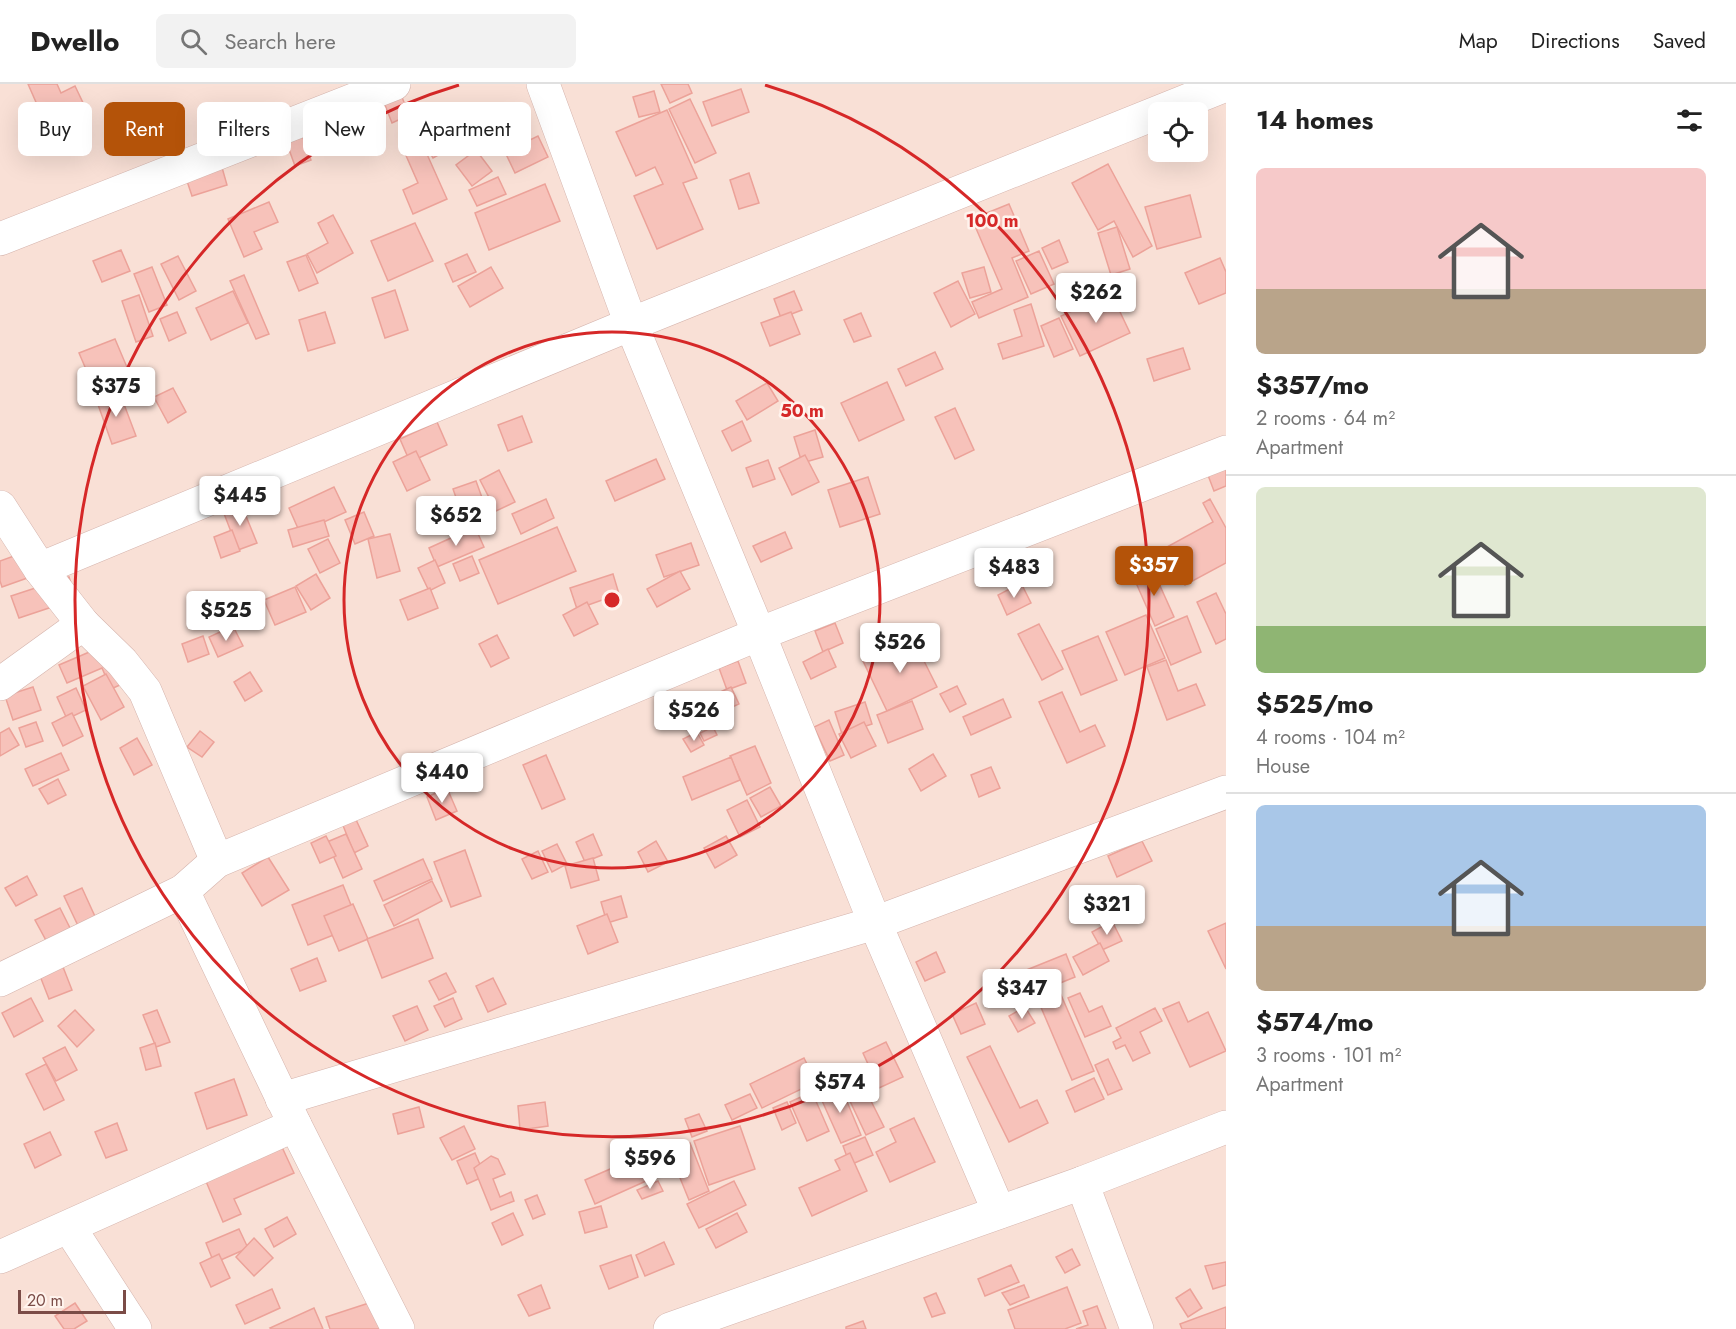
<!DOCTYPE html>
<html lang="en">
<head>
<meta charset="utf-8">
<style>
	body { margin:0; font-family:Jost,sans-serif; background:#f2f2f2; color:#222; height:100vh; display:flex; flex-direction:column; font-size:22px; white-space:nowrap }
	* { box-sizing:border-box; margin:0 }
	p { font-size:20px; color:#767676 }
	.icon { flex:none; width:33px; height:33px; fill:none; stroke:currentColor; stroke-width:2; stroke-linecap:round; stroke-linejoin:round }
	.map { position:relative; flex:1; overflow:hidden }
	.drawer { display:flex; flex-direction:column; background:#fff; width:510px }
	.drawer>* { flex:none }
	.hud { position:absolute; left:18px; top:18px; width:570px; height:54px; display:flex; gap:12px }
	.controls { position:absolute; left:1148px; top:18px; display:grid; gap:12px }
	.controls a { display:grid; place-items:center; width:60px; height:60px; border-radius:9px; background:#fff; box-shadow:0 6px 24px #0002; font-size:30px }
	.scale { position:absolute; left:18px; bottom:15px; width:108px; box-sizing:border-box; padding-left:6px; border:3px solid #7b4c47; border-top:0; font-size:16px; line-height:21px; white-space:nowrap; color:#7b4c47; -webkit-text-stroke:4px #fff4ee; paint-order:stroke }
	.price { position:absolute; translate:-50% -51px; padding:0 14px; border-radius:6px; background:#fff; color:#222; font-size:20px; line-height:39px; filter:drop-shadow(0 2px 3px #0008) }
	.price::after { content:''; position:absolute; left:50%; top:36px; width:18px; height:14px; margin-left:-9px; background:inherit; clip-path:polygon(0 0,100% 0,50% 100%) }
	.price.on { background:#b45309; color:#fff }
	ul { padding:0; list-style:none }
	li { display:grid; align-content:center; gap:12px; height:318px; padding:0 30px }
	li+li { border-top:2px solid #e0e0e0 }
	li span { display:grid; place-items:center; height:186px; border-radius:9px; color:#555 }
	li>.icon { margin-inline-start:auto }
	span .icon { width:108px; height:108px; fill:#fffc; stroke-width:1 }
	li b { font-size:26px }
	h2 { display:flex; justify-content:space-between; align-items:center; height:72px; padding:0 30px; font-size:26px }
	.pill { padding:0 21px; border-radius:9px; background:#fff; box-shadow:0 6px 24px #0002; font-size:21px; line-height:54px }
	.pill.on { background:#b45309; color:#fff }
	header { display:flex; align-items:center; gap:36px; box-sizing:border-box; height:84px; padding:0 30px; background:#fff; border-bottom:2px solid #e0e0e0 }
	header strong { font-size:28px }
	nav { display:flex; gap:33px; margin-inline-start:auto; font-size:21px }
	.search { width:420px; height:54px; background:#f2f2f2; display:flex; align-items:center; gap:15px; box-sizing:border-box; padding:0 21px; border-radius:9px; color:#767676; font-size:22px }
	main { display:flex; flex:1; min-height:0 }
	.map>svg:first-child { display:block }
</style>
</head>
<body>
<header>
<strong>Dwello</strong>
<div class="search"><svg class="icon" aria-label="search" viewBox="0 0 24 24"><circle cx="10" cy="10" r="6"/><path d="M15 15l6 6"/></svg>Search here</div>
<nav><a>Map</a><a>Directions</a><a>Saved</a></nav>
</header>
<main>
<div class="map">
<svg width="1226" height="1245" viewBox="0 0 1226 1245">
	<rect width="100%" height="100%" fill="#ffeee6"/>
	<!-- residential -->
	<path fill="#f9e0d6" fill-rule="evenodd" d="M0,0h1226v1245h-1226zM1158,28h39v40h-39z"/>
	<!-- building -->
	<g fill="#f7c2ba" stroke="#eca299" stroke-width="1.5">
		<path d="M28,0h29l4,9 14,-7 10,21 -39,18z"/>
		<path d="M661,0h27l4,9 -22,10z"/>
		<path d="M741,5l8,23 -37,14 -9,-24z"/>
		<path d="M654,7l6,21 -21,5 -6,-20z"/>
		<path d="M400,8l9,23 -17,8 -9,-23z"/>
		<path d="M690,15l26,54 -21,10 -26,-54z"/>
		<path d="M667,26l30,68 -14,5 20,46 -46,20 -23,-53 29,-12 -8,-17 -19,9 -20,-44z"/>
		<path d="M439,43l12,21 -18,10 -12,-21z"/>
		<path d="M302,51l9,25 -16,6 -9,-25z"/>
		<path d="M538,52l10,21 -33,16 -10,-21z"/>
		<path d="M422,59l25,56 -34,15 -10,-24 15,-7 -14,-32z"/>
		<path d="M476,66l16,21 -20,15 -16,-21z"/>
		<path d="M221,80l6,21 -35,11 -7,-21z"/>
		<path d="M1108,80l44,82 -19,11 -19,-36 -16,9 -26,-47z"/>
		<path d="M749,89l10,30 -20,6 -9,-29z"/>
		<path d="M498,93l8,17 -29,12 -8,-16z"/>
		<path d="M545,100l15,37 -71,29 -14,-37z"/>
		<path d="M1190,111l11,42 -44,12 -12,-42z"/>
		<path d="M269,118l9,20 -24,10 8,17 -18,8 -16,-38z"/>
		<path d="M1009,120l20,47 -17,7 16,39 -49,21 -7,-16 30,-13 -30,-70z"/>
		<path d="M333,131l20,38 -36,20 -10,-19 21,-11 -10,-20z"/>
		<path d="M415,139l18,38 -45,20 -17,-40z"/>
		<path d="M1117,143l13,42 -19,6 -13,-42z"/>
		<path d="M1059,156l9,22 -16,7 -10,-21z"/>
		<path d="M121,166l9,21 -28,11 -9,-21z"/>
		<path d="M1039,167l15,33 -23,10 -15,-33z"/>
		<path d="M467,170l9,18 -23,10 -8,-18z"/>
		<path d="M306,171l12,28 -19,8 -12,-29z"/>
		<path d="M178,172l18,35 -17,9 -18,-36z"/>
		<path d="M1220,174l6,14v21l-27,11 -14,-31z"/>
		<path d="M152,183l15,38 -18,7 -15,-38z"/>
		<path d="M491,183l12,21 -33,19 -12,-21z"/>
		<path d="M984,183l7,25 -21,6 -8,-25z"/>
		<path d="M244,191l25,59 -13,5 -26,-58z"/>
		<path d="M958,197l17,33 -24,13 -17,-34z"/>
		<path d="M395,206l13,40 -23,8 -13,-40z"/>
		<path d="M233,207l15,32 -37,17 -15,-32z"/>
		<path d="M794,207l8,19 -21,8 -7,-19z"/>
		<path d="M1111,209l19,40 -50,23 -19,-40z"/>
		<path d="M139,211l14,41 -17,6 -14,-41z"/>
		<path d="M1031,220l13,42 -41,13 -5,-15 24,-8 -8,-26z"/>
		<path d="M177,228l9,21 -17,8 -9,-22z"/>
		<path d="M325,228l10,31 -27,8 -9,-31z"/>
		<path d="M791,228l9,22 -30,12 -9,-23z"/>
		<path d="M861,229l10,23 -17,6 -10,-22z"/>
		<path d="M1059,234l14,31 -19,8 -13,-31z"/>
		<path d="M115,255l17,40 -35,16 -18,-42z"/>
		<path d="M1183,264l7,21 -36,12 -7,-22z"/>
		<path d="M935,268l8,17 -37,17 -8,-17z"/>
		<path d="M887,298l17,38 -45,21 -18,-38z"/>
		<path d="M767,299l11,18 -31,19 -11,-19z"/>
		<path d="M173,304l13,24 -18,11 -14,-26z"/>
		<path d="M119,307l17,45 -24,8 -16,-45z"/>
		<path d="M955,324l19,42 -19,9 -20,-42z"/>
		<path d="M522,332l10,26 -24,9 -10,-26z"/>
		<path d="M742,337l9,20 -19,10 -10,-20z"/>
		<path d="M437,338l10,23 -37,17 -10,-23z"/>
		<path d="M815,346l8,27 -21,6 -8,-26z"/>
		<path d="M416,367l14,29 -23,11 -14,-29z"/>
		<path d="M805,371l14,27 -27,13 -13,-27z"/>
		<path d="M656,375l9,20 -50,22 -9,-20z"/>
		<path d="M768,376l7,19 -22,8 -7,-19z"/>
		<path d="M1226,377v25l-12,5 -8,-21z"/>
		<path d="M499,386l16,32 -19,9 -16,-31z"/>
		<path d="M868,393l12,37 -40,13 -12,-37z"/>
		<path d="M476,397l13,36 -23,9 -13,-37z"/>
		<path d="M334,403l12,25 -46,21 -11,-25z"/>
		<path d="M546,415l8,19 -33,16 -9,-20z"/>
		<path d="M1210,415l16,29v35l-41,22 -20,-37 48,-26 -10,-19z"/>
		<path d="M241,420l16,39 -19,7 -15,-39z"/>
		<path d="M364,428l10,24 -19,8 -10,-24z"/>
		<path d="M324,436l5,16 -36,11 -5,-17z"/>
		<path d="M475,443l9,20 -47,20 -8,-19z"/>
		<path d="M557,443l19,44 -78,33 -19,-44z"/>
		<path d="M232,446l8,21 -19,7 -7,-21z"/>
		<path d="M785,448l7,16 -31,14 -8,-16z"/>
		<path d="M390,450l10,37 -23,7 -9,-39z"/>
		<path d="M328,455l12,24 -20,10 -12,-24z"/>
		<path d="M691,459l8,22 -35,12 -8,-22z"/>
		<path d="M25,468l8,24 -31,11 -2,-6v-20z"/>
		<path d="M472,472l7,17 -19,8 -7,-17z"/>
		<path d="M435,476l10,23 -16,8 -11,-23z"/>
		<path d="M1152,484l22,49 -19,9 -22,-50z"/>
		<path d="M680,487l10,18 -33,18 -10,-18z"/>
		<path d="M316,490l14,24 -19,12 -15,-24z"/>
		<path d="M613,490l6,20 -42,15 -7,-21z"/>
		<path d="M69,493l7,22 -57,19 -8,-22z"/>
		<path d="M1021,499l10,20 -24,12 -9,-20z"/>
		<path d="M295,503l11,25 -31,13 -11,-25z"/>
		<path d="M430,504l8,20 -30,12 -8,-20z"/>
		<path d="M1216,509l10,21v25l-10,5 -19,-42z"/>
		<path d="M587,518l11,22 -24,12 -11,-21z"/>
		<path d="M1146,531l19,43 -40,17 -19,-43z"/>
		<path d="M1187,532l14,36 -30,13 -15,-36z"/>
		<path d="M835,539l8,20 -20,9 -8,-21z"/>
		<path d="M1039,540l24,45 -21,11 -24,-46z"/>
		<path d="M233,542l10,20 -25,11 -9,-20z"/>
		<path d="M497,551l12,23 -18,9 -12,-23z"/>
		<path d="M203,552l6,18 -21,8 -6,-18z"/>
		<path d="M1098,552l19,44 -36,15 -19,-44z"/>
		<path d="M912,553l25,50 -50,24 -24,-50z"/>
		<path d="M115,557l16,39 -20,9 -9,-21 -35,15 -8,-18z"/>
		<path d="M828,565l8,18 -25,12 -8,-17z"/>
		<path d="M1166,576l12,31 18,-7 9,21 -38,15 -20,-53z"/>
		<path d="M738,577l8,22 -19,7 -8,-22z"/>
		<path d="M250,588l12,19 -17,10 -11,-19z"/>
		<path d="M106,590l18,33 -23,13 -18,-34z"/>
		<path d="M957,602l9,18 -16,8 -10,-18z"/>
		<path d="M33,603l8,23 -28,10 -8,-24z"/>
		<path d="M731,603l8,17 -24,11 -8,-17z"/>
		<path d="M76,604l10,22 -19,9 -10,-22z"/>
		<path d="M1062,608l18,40 15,-7 10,21 -38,17 -28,-61z"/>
		<path d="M1003,615l8,18 -40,18 -8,-18z"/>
		<path d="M912,617l11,28 -35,14 -11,-28z"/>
		<path d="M865,618l7,22 -30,10 -7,-22z"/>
		<path d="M72,629l11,23 -20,10 -11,-23z"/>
		<path d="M829,636l15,35 -14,6 -16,-34z"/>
		<path d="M36,638l7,19 -17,6 -7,-19z"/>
		<path d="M864,638l12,24 -25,12 -12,-24z"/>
		<path d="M713,643l4,8 -13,6 -4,-8z"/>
		<path d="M9,644l10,17 -19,11v-23z"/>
		<path d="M200,647l14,11 -12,15 -15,-10z"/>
		<path d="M697,648l7,13 -13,7 -8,-13z"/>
		<path d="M137,654l15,27 -18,10 -14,-27z"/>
		<path d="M755,662l16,37 -24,12 -17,-39z"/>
		<path d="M61,669l8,17 -36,16 -8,-17z"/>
		<path d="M933,670l13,22 -25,15 -12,-22z"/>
		<path d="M546,671l19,44 -23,10 -19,-44z"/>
		<path d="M731,673l9,23 -48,20 -9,-23z"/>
		<path d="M991,683l9,21 -21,9 -8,-22z"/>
		<path d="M58,695l8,16 -18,9 -9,-15z"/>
		<path d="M770,703l11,19 -20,11 -11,-19z"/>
		<path d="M447,704l10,23 -21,9 -9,-23z"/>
		<path d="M747,716l13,27 -20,10 -13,-27z"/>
		<path d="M353,729l15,33 -14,7 -14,-35z"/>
		<path d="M346,750l16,35 -19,9 -16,-36z"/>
		<path d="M593,750l9,21 -17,7 -9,-20z"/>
		<path d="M326,752l10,20 -16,7 -9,-20z"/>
		<path d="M726,752l11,19 -22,13 -11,-20z"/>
		<path d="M656,757l12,21 -20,10 -10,-20z"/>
		<path d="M1142,757l10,20 -35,16 -9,-21z"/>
		<path d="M557,760l10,20 -15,8 -10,-21z"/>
		<path d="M465,766l16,46 -30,11 -17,-45z"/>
		<path d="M538,767l10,21 -16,7 -10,-20z"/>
		<path d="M268,773l21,33 -27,16 -20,-33z"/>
		<path d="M593,774l6,22 -28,8 -6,-22z"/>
		<path d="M423,775l9,20 -49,22 -9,-20z"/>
		<path d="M27,792l10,19 -21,11 -11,-18z"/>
		<path d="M432,797l10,20 -48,25 -10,-21z"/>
		<path d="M343,801l16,40 -51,20 -16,-40z"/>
		<path d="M82,804l16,35 -17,9 -17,-36z"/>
		<path d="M621,812l6,21 -20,6 -6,-21z"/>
		<path d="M353,820l15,35 -29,12 -15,-35z"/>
		<path d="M60,824l12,24 -24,12 -13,-24z"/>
		<path d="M607,830l11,28 -30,12 -11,-28z"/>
		<path d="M418,835l15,39 -51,20 -15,-39z"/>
		<path d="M1112,837l10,20 -20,9 -10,-18z"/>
		<path d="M1226,839v46l-18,-38z"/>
		<path d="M1100,859l9,18 -26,14 -10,-18z"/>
		<path d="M936,868l9,20 -20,9 -9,-19z"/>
		<path d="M1066,870l9,23 -42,17 -9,-23z"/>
		<path d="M317,874l9,23 -26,10 -9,-22z"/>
		<path d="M63,883l9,23 -23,9 -9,-23z"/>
		<path d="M446,889l10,19 -17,8 -10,-19z"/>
		<path d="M493,894l13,26 -18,8 -12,-26z"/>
		<path d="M1058,904l36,83 -22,9 -35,-82z"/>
		<path d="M1080,909l9,19 13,-6 9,20 -26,11 -17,-39z"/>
		<path d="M31,914l12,23 -29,16 -12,-24z"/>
		<path d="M453,914l9,21 -17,8 -11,-21z"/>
		<path d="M1179,918l9,20 20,-10 18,39 -36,16 -27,-58z"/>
		<path d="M976,919l9,21 -24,10 -9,-20z"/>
		<path d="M417,922l11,24 -23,11 -12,-25z"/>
		<path d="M1025,923l10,16 -17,9 -9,-16z"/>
		<path d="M1155,924l7,13 -22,11 10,21 -17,8 -8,-16 -9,4 -3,-7 8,-4 -5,-10z"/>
		<path d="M75,926l19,20 -17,17 -19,-21z"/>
		<path d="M157,926l13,32 -14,5 -13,-32z"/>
		<path d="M886,958l17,35 -24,11 -16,-35z"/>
		<path d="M155,959l6,23 -15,4 -6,-22z"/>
		<path d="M990,962l30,62 17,-8 11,23 -39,19 -42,-85z"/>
		<path d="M65,963l12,23 -21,11 -13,-23z"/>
		<path d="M804,974l12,24 -54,26 -12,-24z"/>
		<path d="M1108,975l14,30 -14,6 -13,-30z"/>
		<path d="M46,980l18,36 -20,10 -18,-36z"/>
		<path d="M1094,994l10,21 -29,13 -9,-21z"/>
		<path d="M234,995l13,36 -40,14 -12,-36z"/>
		<path d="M840,1001l21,50 -20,8 -22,-49z"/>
		<path d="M812,1008l17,39 -22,10 -17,-39z"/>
		<path d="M867,1009l17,34 -18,8 -16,-34z"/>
		<path d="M750,1010l7,14 -25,12 -7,-15z"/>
		<path d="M545,1018l3,24 -28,4 -2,-24z"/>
		<path d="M787,1018l9,21 -14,7 -9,-22z"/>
		<path d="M419,1023l5,20 -26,7 -5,-20z"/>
		<path d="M699,1030l8,17 -15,6 -7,-18z"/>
		<path d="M914,1034l21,44 -45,20 -14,-30 20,-10 -6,-13z"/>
		<path d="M117,1039l10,27 -21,8 -11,-26z"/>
		<path d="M464,1042l11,23 -23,11 -12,-22z"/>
		<path d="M740,1042l15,43 -46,16 -15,-44z"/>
		<path d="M50,1048l11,23 -26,13 -11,-24z"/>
		<path d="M865,1053l8,18 -23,10 -7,-19z"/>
		<path d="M690,1059l19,48 -20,9 -20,-49z"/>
		<path d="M281,1061l13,28 -60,26 7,15 -18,8 -18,-43z"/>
		<path d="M656,1065l10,23 -71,32 -10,-24z"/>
		<path d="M475,1069l10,23 -18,8 -10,-23z"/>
		<path d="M850,1069l17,38 -55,25 -13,-28 41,-18 -5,-10z"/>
		<path d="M491,1072l7,3 7,15 -12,5 7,18 11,-5 3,9 -23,9 -17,-42z"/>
		<path d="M658,1097l5,10 -21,8 -5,-9z"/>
		<path d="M734,1097l12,24 -47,23 -12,-24z"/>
		<path d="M537,1111l8,19 -12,5 -8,-19z"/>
		<path d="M601,1122l6,21 -22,6 -6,-21z"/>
		<path d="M513,1129l10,22 -21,10 -10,-22z"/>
		<path d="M737,1129l10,19 -31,16 -10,-19z"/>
		<path d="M287,1133l9,17 -22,13 -9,-18z"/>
		<path d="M239,1145l9,19 -34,15 -8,-20z"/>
		<path d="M254,1154l19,20 -19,18 -18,-19z"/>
		<path d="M664,1158l10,22 -29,12 -9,-21z"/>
		<path d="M1072,1165l8,16 -15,8 -9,-16z"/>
		<path d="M219,1170l11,24 -19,9 -11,-24z"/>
		<path d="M631,1171l7,22 -29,12 -9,-23z"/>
		<path d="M1226,1178v23l-13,4 -8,-23z"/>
		<path d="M1011,1181l8,17 -34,14 -7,-17z"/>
		<path d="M541,1201l9,23 -21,8 -11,-21z"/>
		<path d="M1024,1201l5,12 -19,8 -8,-12z"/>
		<path d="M1067,1203l14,36 -16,6h-50l-7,-19z"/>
		<path d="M272,1205l8,19 -35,16 -9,-19z"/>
		<path d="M1190,1205l12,19 -14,9 -12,-19z"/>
		<path d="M936,1209l9,20 -13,4 -8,-19z"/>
		<path d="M372,1218l9,27h-51l-4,-12z"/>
		<path d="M75,1219l12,18 -13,8h-10l-9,-13z"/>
		<path d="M1097,1222l9,23h-30l12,-4 -5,-14z"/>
		<path d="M1226,1223v22h-44l-2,-5z"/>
		<path d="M314,1224l9,21h-52l-1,-1z"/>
		<path d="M863,1237l3,8h-20v-2z"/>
	</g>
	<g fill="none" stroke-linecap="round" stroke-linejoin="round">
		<defs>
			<g id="minor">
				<path d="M543,0l88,240 128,310 116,289 124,289"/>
				<path d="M0,155l394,-155"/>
				<path d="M0,423l40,62 43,55 39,38 23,29 72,170"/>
				<path d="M40,485l591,-245 595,-239"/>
				<path d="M0,600l83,-60"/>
				<path d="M183,807l112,234 103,204"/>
				<path d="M0,896l183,-89 34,-30 542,-227 467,-182"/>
				<path d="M282,1015l593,-176 351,-131"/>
				<path d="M1082,1099l55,146"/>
				<path d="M69,1143l66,102"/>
				<path d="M0,1173l295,-132"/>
				<path d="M670,1245l412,-146 144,-56"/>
			</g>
		</defs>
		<!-- minor casing -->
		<use href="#minor" stroke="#d5b4ad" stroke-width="34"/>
		<!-- minor -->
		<use href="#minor" stroke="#fff" stroke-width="33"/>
	</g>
	<!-- distance rings -->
	<g fill="none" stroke="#d62828" stroke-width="3">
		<circle cx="612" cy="516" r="268"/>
		<path d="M765 1A537 537 0 1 1 459 1"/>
	</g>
	<circle cx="612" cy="516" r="9" fill="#d62828" stroke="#fff4ee" stroke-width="3"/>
	<g font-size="18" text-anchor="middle" font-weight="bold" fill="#d62828" stroke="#fff4ee" stroke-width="5" stroke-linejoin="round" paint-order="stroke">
		<text x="992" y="143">100 m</text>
		<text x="802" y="333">50 m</text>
	</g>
</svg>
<div class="controls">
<a><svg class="icon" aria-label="locate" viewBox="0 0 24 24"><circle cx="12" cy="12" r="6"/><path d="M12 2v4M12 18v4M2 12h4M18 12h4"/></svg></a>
</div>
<div class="scale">20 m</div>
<b class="price" style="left:1096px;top:240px">$262</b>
<b class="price" style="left:116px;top:334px">$375</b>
<b class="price" style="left:240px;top:443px">$445</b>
<b class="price" style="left:456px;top:463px">$652</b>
<b class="price on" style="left:1154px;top:513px">$357</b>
<b class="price" style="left:1014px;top:515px">$483</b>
<b class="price" style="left:226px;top:558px">$525</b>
<b class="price" style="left:900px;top:590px">$526</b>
<b class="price" style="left:694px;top:658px">$526</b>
<b class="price" style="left:442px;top:720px">$440</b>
<b class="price" style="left:1107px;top:852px">$321</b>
<b class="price" style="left:1022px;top:936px">$347</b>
<b class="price" style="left:840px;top:1030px">$574</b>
<b class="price" style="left:650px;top:1106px">$596</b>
<div class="hud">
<a class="pill">Buy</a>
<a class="pill on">Rent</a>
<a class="pill">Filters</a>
<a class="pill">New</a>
<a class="pill">Apartment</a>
</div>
</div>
<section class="drawer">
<h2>14 homes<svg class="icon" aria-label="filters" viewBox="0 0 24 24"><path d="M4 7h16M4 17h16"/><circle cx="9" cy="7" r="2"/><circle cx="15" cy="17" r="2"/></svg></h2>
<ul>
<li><span style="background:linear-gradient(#f6c9c9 65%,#b9a48a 0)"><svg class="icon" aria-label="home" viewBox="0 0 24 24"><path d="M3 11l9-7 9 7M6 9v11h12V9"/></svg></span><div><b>$357/mo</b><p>2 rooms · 64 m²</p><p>Apartment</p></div></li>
<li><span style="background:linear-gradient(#dfe7d0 75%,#8fb573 0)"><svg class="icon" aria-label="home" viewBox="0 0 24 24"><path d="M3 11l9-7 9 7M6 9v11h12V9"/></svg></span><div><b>$525/mo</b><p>4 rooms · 104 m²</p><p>House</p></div></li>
<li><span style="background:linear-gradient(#a9c7e8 65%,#b9a48a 0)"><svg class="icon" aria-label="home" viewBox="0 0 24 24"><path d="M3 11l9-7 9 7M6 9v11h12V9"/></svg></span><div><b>$574/mo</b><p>3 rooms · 101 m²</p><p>Apartment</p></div></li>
</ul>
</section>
</main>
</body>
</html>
